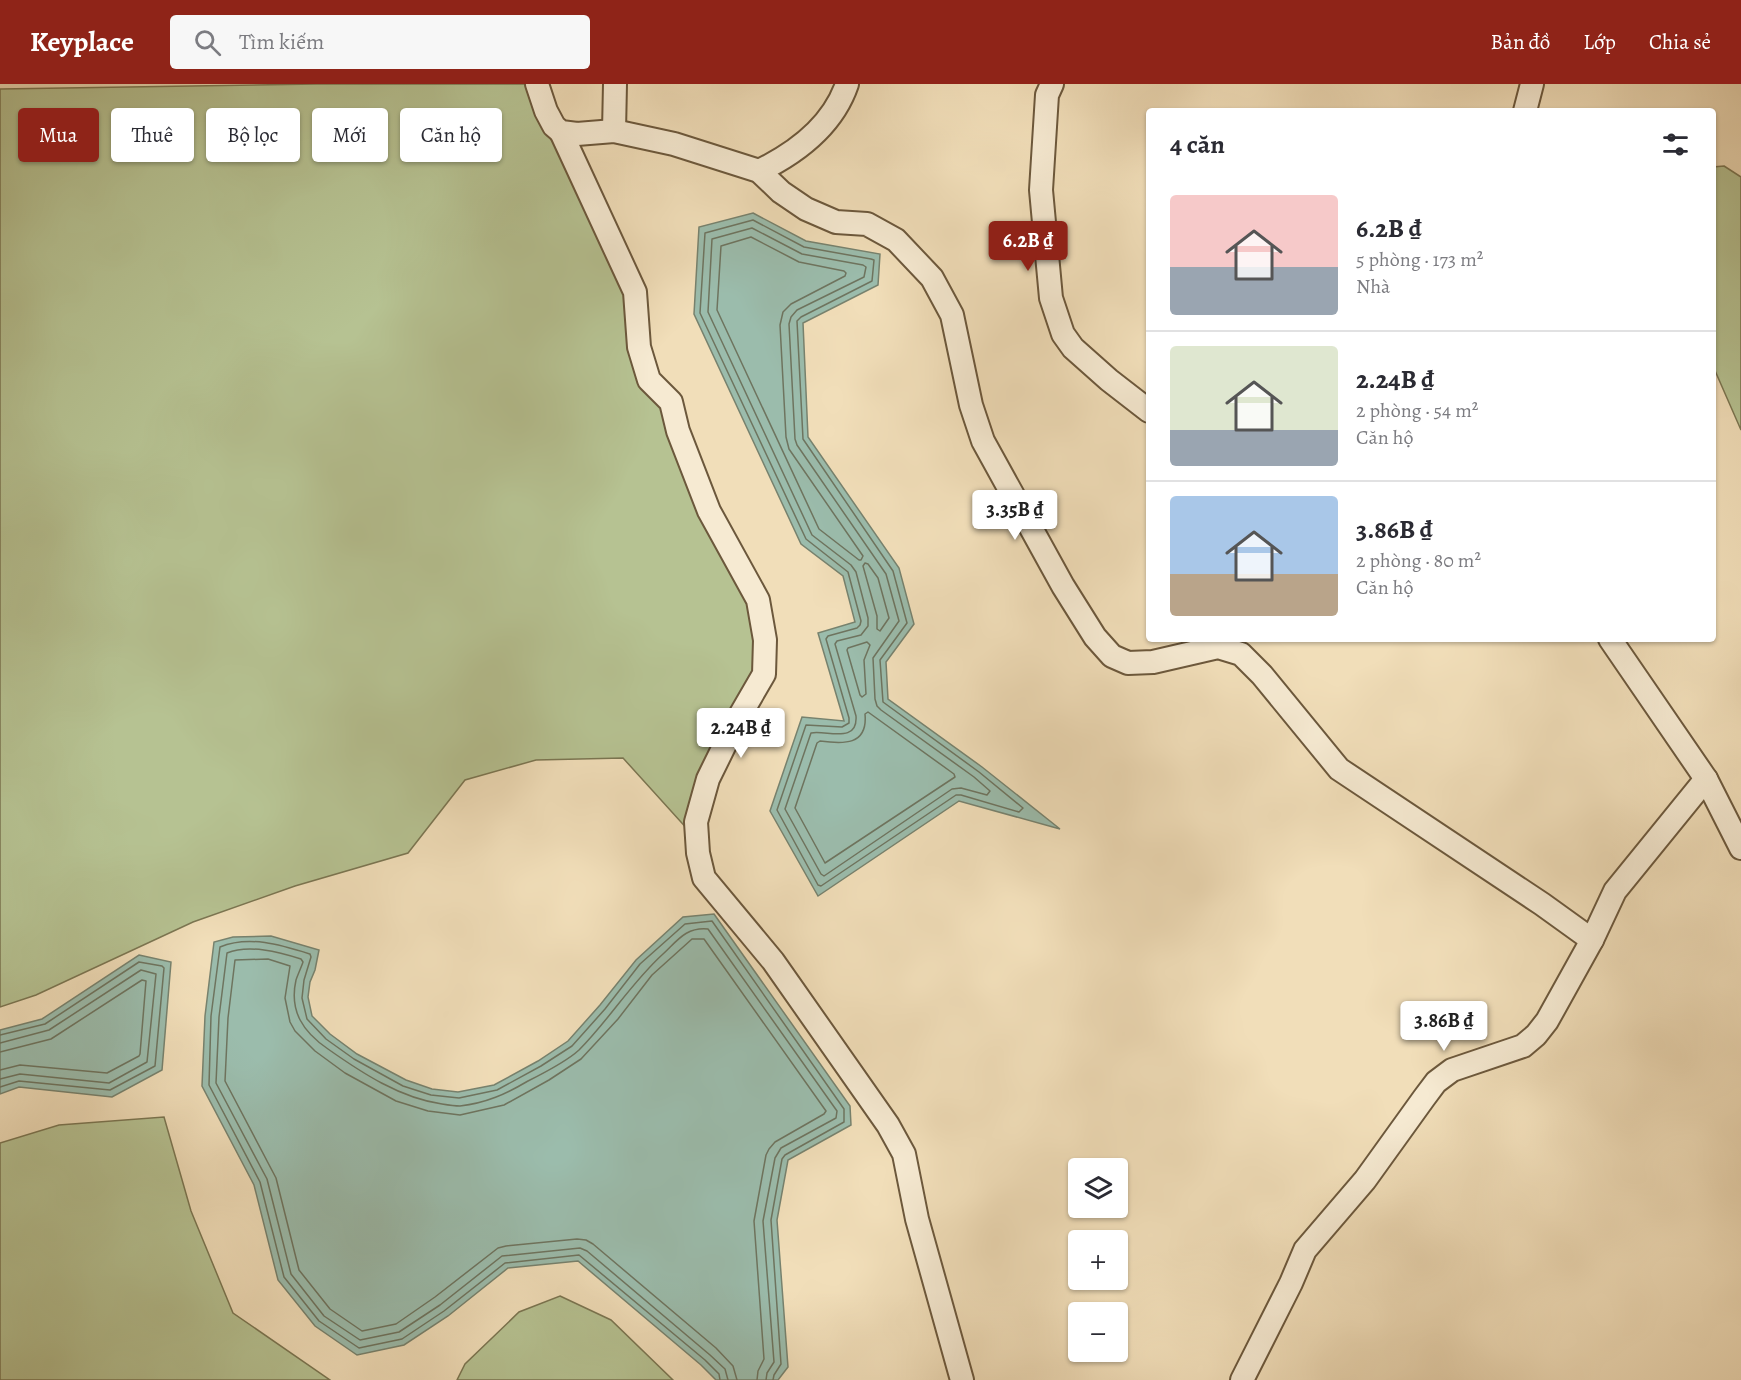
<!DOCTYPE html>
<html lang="vi">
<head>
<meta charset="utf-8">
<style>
	body { margin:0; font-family:Alegreya,serif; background:#f7f7f7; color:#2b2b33; height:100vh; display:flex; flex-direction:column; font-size:22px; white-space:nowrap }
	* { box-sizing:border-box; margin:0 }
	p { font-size:20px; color:#7c7c81 }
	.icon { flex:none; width:33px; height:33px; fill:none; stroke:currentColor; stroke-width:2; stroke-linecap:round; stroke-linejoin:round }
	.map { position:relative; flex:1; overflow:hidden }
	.sheet { position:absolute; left:1146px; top:24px; width:570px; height:534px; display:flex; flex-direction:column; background:#fff; border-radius:6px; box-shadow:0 2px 4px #0004 }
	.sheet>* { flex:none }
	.hud { position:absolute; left:18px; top:24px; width:570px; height:54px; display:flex; gap:12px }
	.buttons { position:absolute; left:1068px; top:1074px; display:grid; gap:12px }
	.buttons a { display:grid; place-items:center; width:60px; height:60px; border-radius:6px; background:#fff; box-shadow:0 2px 4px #0004; font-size:30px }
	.price { position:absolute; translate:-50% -51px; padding:0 14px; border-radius:6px; background:#fff; color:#222; font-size:20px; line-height:39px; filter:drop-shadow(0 2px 3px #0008) }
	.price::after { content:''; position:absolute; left:50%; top:36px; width:18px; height:14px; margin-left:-9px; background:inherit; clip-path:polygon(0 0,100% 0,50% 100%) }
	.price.active { background:#8f2418; color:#fff }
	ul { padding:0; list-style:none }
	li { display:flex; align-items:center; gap:18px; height:150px; padding:0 24px }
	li+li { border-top:2px solid #e1e1e2 }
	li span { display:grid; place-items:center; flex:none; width:168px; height:120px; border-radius:6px; color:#555 }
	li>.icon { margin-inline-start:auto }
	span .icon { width:72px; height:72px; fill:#fffc; stroke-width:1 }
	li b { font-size:26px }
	h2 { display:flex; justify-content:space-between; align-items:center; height:72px; padding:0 24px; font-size:26px }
	.chip { padding:0 21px; border-radius:6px; background:#fff; box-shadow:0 2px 4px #0004; font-size:21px; line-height:54px }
	.chip.active { background:#8f2418; color:#fff }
	header { display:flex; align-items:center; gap:36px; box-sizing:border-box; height:84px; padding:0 30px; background:#8f2418; color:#fff }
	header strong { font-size:28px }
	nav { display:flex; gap:33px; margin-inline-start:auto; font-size:21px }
	.search { width:420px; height:54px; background:#f7f7f7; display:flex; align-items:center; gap:15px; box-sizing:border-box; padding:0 21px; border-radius:6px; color:#7c7c81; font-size:22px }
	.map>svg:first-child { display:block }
</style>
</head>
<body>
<header>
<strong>Keyplace</strong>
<div class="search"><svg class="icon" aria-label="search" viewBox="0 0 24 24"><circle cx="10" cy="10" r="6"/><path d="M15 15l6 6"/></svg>Tìm kiếm</div>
<nav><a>Bản đồ</a><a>Lớp</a><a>Chia sẻ</a></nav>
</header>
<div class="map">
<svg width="1741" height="1296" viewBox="0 0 1741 1296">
	<rect width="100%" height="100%" fill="#f1deb9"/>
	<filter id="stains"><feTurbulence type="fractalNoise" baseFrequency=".00333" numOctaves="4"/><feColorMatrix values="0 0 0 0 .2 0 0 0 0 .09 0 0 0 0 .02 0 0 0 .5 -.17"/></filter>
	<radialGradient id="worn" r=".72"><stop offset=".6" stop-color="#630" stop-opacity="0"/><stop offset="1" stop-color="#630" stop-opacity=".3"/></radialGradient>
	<!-- green -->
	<g fill="#b6c292" stroke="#7b7652" stroke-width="1.5">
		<path d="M317,0h226l104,266 124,304 -56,78 -25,100 -67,-74 -87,2 -71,20 -57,73 -113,33 -102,36 -157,73 -36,12v-918z"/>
		<path d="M1724,82l17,11v253l-28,-64v-199z"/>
		<path d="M164,1033l27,94 42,102 97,67h-330v-237l59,-18z"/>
		<path d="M560,1212l51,24 62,60h-216l8,-16 54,-52z"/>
	</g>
	<!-- water -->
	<g fill="#9bbcac" stroke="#77826e" stroke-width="1.5">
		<path d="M753,129l53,28 74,13 -2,31 -75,38 5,114 91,131 15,56 -28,38 2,37 94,68 78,62 -101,-28 -141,95 -48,-85 32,-94 42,4 -26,-88 37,-11 -12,-46 -42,-32 -107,-230 5,-87z"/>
		<path d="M714,830l136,192 1,19 -63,35 -11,60 11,147 -10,13h-62l-15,-15 -123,-104 -70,7 -60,48 -44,29 -47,10 -42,-29 -37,-46 -24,-95 -52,-99 3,-70 9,-74 19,-5 38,-1 48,14 -4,20 -5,12 -2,15 4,19 18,18 27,20 49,26 26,9 26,3 36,-7 44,-24 30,-20 32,-36 36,-45 47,-43z"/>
		<path d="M139,871l32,7 -9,108 -50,27 -93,-10 -19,7v-64l42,-11z"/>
	</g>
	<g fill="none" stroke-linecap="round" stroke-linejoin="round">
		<!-- shore -->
		<g stroke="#6e745f" stroke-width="1.5">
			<path d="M753,136l51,27 67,12 3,1 -2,21 -71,36 -4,4 6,118 90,132 14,52 -27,37 3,42 96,70 44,36 -4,4 -58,-17h-5l-135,91 -3,-1 -41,-75 29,-85 36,2 7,-4v-5l-23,-79 2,-3 29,-8 3,-3 1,-4 -13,-49 -42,-33 -106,-226 5,-80z"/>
			<path d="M752,144l50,26 61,11 3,2 -2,10 -67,33 -6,7 -2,7 6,115 2,6 89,129 13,47 -26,37 2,41 2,7 4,4 93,67 16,14 -3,4 -26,-7 -9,1 -128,87 -3,-2 -36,-65 26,-76c16,-3 47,11 45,-17l-21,-72 2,-3 24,-6 7,-9v-8l-12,-46 -5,-7 -39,-30 -104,-223 4,-73z"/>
			<path d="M751,153l48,25 45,9 2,2 -1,3 -54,28 -8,8 -3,13 6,112 3,12 74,107 -2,4h-2l-40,-31 -102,-219 4,-64z"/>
			<path d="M865,479l3,1 10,14 11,40 -9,13 -3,-2v-13l-14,-50z"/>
			<path d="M867,558l3,3 -6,15 2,34 -4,3 -2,-2 -13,-45 1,-2z"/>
			<path d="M868,628l86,62 1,3 -130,86 -30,-55 22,-65 3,-2c23,3 48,5 45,-27z"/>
			<path d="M0,951l45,-11 94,-62 23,4 2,2 -9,98 -45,24 -91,-9 -19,6"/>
			<path d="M0,959l49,-13 92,-60 15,4 -9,88 -38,21 -89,-9 -20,5"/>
			<path d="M0,968l51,-13 91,-59 4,1 -6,73 -1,2 -32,17 -87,-8 -20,5"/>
			<path d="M720,1296l-1,-6 -14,-14 -126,-105 -74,8 -61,48 -42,28 -43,9 -40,-27 -35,-44 -24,-95 -51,-97 2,-69 9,-69c29,-12 61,-2 90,7l1,3 -7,23 -2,18 5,21 19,20 28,20 49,27 28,9 28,3 38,-8 44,-24 31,-20 33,-37 35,-45 45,-40 27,-3 132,188v13l-59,33 -3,4 -11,61 10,144 -7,11 -1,5"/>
			<path d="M728,1296l-3,-11 -15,-14 -123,-104 -7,-3 -78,8 -62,49 -41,27 -39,8 -36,-24 -33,-42 -24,-95 -51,-96 3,-66 8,-64c22,-9 52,-1 74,6l2,3c-2,6 -5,12 -7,18 -7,31 7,52 32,69 34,24 72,49 114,55 6,1 12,2 18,2 26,-3 46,-12 68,-25 16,-8 38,-19 51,-31 30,-30 52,-67 84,-96 15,-14 23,-27 45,-25l129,182 -1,7 -55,30 -6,10 -12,63 11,141 -7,11 -1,7"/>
			<path d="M737,1296l-4,-14 -17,-18 -123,-104 -7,-4 -9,-1 -71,7 -8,2 -63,49 -39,27 -34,7 -32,-22 -31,-39 -23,-92 -51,-97 3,-63 7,-58 33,-1 22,7 -5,32 5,24 5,9 20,20 30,22 51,28 32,10 32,4 44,-10 45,-25 32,-21 37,-40 34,-44 40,-36h12l122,172 -2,3 -49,28 -6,7 -3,6 -12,66 10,138 -6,12 -1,9"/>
		</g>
		<defs>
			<g id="minor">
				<path d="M537,0l9,27 8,15 7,6 16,2 37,-3 60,13 85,27 22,21 25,17 30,13 31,2 29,16 36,38 20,37 19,90 12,36 80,145 32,51 17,19 16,7 25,-1 65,-15 23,7 21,21 77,94 203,135 50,36"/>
				<path d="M1052,0l-5,11 -6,95 10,108 12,36 10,14 36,32 40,31"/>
				<path d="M1525,27l7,-27"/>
				<path d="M614,47l1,-47"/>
				<path d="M561,48l74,160 4,55 10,33 22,22 7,29 31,80 49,89 7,40 -1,34 -29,50 -27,55 -12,43 2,31 6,25 69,83 115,164 16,29 13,65 45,161"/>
				<path d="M759,87c37,-18 74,-46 88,-87"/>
				<path d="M1610,555l96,140 35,69"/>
				<path d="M1242,1296l49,-97 14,-33 60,-70 59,-82 12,-16 16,-12 71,-24 13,-11 11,-14 45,-81 23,-49 91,-112"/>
			</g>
		</defs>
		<!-- minor casing -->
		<use href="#minor" stroke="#6c583c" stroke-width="26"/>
		<!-- minor -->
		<use href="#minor" stroke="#f6ead2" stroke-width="22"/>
	</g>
	<rect width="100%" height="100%" filter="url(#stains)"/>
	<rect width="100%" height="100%" fill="url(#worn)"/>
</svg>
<div class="buttons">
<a><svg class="icon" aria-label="layers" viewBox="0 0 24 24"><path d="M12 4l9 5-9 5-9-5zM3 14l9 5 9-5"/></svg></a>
<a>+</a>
<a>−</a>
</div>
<b class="price active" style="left:1028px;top:188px">6.2B ₫</b>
<b class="price" style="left:1015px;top:457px">3.35B ₫</b>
<b class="price" style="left:741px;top:675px">2.24B ₫</b>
<b class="price" style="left:1444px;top:968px">3.86B ₫</b>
<div class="hud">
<a class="chip active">Mua</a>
<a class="chip">Thuê</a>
<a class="chip">Bộ lọc</a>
<a class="chip">Mới</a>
<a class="chip">Căn hộ</a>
</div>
<section class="sheet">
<h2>4 căn<svg class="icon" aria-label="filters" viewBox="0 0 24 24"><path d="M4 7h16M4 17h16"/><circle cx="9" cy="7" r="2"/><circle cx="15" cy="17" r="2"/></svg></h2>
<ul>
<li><span style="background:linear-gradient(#f6c9c9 60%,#9aa5b1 0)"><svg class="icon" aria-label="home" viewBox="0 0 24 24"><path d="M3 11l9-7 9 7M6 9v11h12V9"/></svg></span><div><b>6.2B ₫</b><p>5 phòng · 173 m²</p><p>Nhà</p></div></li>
<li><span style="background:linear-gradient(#dfe7d0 70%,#9aa5b1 0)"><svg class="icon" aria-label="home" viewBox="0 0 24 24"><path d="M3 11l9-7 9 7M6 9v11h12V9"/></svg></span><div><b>2.24B ₫</b><p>2 phòng · 54 m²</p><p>Căn hộ</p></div></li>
<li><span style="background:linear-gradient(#a9c7e8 65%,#b9a48a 0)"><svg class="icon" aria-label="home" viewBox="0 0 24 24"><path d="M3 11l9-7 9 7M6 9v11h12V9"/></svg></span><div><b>3.86B ₫</b><p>2 phòng · 80 m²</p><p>Căn hộ</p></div></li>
</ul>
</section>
</div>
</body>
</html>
